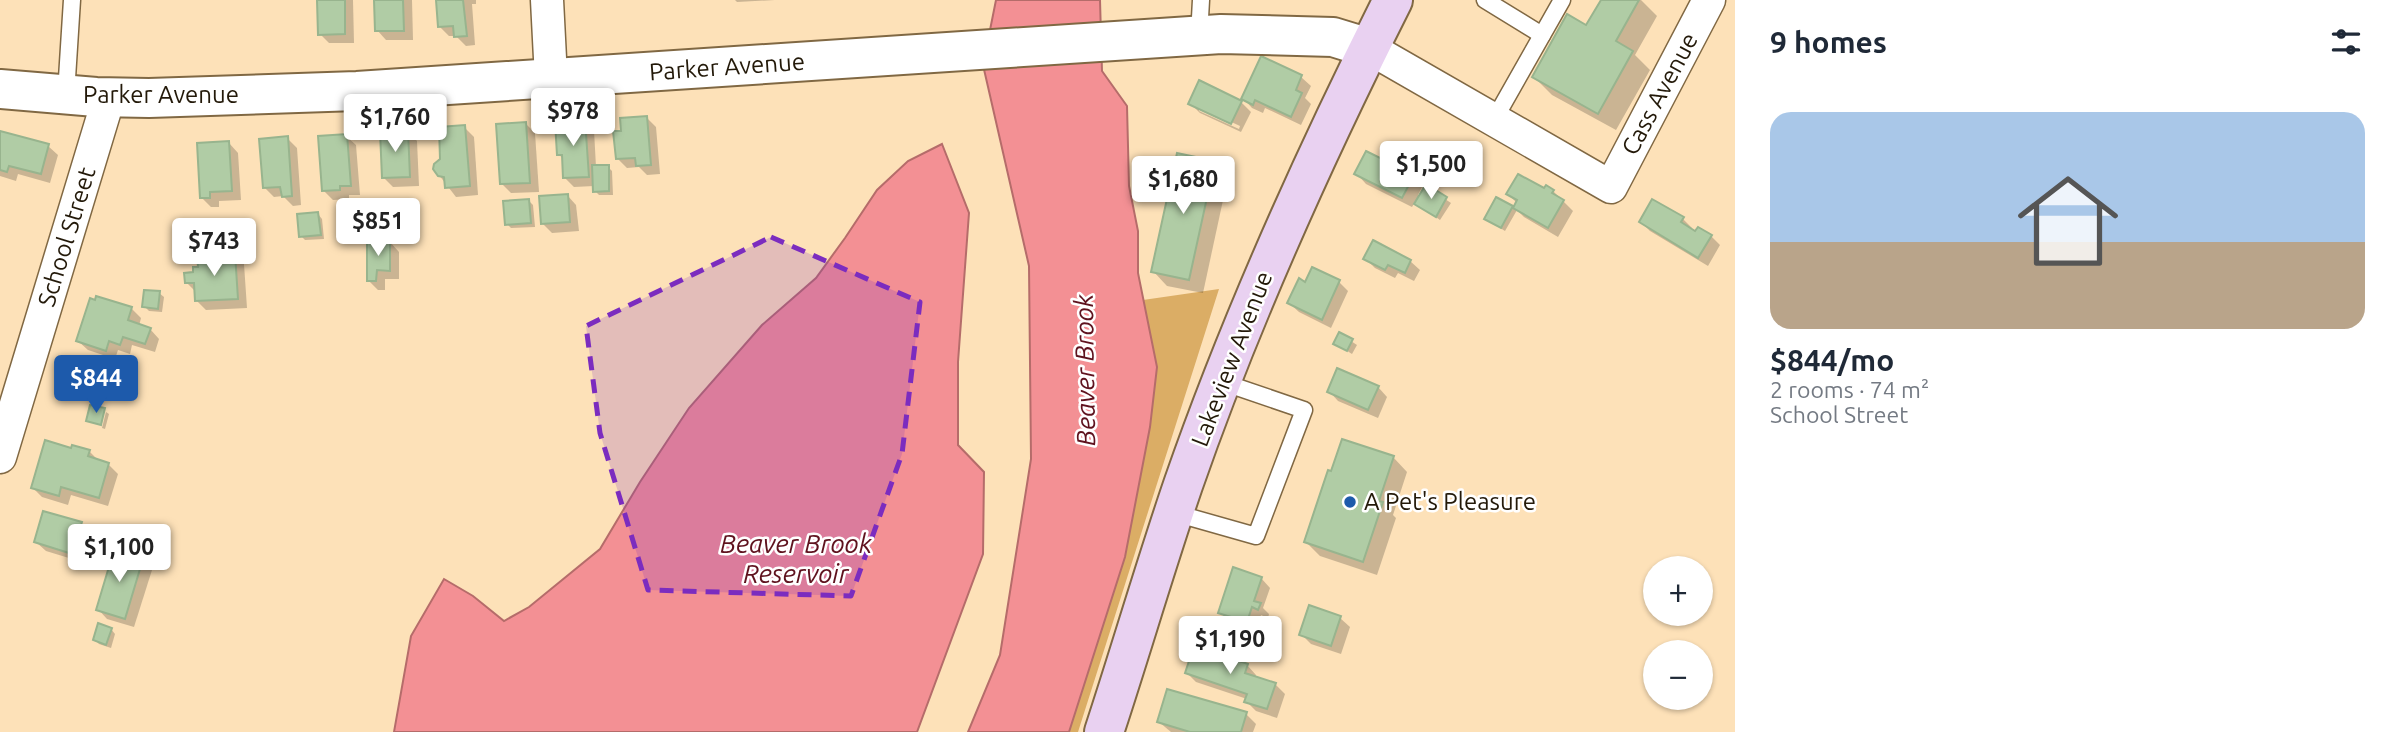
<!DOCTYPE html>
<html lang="en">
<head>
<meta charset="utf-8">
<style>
	body { margin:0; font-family:Ubuntu,sans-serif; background:#f2f2f3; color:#1f2937; height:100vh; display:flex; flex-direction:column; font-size:26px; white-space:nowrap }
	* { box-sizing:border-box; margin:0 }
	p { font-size:23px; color:#747a83 }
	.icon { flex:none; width:38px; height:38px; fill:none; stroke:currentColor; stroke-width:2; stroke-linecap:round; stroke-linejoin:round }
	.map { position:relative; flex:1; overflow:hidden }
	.panel { display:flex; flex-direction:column; background:#fff; width:665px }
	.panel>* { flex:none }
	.tools { position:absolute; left:1643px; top:556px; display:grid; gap:14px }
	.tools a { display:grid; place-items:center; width:70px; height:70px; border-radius:50%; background:#fff; box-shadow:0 2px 5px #0004; font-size:35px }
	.price { position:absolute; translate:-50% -60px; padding:0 16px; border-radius:7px; background:#fff; color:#222; font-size:23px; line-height:46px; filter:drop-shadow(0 2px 4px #0008) }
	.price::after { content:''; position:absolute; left:50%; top:42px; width:21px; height:16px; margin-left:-10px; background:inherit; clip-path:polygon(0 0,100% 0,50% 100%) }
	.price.on { background:#1d5aab; color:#fff }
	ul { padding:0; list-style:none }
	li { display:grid; align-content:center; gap:14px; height:371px; padding:0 35px }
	li span { display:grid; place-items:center; height:217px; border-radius:21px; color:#555 }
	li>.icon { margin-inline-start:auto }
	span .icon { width:126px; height:126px; fill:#fffc; stroke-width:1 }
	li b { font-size:30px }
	h2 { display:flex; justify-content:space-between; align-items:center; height:84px; padding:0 35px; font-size:30px }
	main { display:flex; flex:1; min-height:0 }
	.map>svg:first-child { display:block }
</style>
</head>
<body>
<main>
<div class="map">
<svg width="1735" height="732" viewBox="0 0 1735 732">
	<rect width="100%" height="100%" fill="#fde1b8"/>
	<!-- green -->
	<path fill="#dbad65" d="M1219,289l-141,443h-9l56,-175 25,-130 7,-60 -14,-67z"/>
	<!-- water -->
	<g fill="#f39094" stroke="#b56c6a" stroke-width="2">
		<path d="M996,0h104l2,71 25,35 2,80 9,45v42l19,94 -7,60 -25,130 -56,175h-101l32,-77 31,-196 -2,-193 -46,-201z"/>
		<path d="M942,144l27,69 -11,149v83l26,27 -1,82 -66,178h-523l17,-96 33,-57 29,17 31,25 25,-14 71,-58 40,-67 49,-74 73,-83 54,-47 29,-40 32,-48 31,-29z"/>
	</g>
	<!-- shadow -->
	<g fill="#0003" fill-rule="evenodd">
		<path d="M319,0h34l1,43h-25l-9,-9z"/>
		<path d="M376,0h36l1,40h-27l-9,-10z"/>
		<path d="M438,0h38v4h-4l3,41 -9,1 -10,-10h-7l-9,-9z"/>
		<path d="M735,0h40l-38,2z"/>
		<path d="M1603,0h38l16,16 -22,39 15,15 -34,60 -64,-35 -18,-18 53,-50z"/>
		<path d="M1262,58l39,19 10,9 -6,12 6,6 -10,21 -36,-17 -2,5 -11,-5 -9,-10z"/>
		<path d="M1200,83l41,19 10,10 -10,20 -41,-19 -10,-10zM1199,107l41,19 -1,3 -40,-18z"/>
		<path d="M646,117l10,10 4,47 -13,1 -8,-8 -12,1 -10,-10 6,-26z"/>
		<path d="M584,121l10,9 2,37h12l4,4 1,24h-14l-4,-4 -1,-5 -20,1 -9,-9 -1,-19 -5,-4z"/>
		<path d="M526,124l9,9 4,59 -28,1 -9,-9z"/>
		<path d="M464,127l10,10 4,58 -22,2 -17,-22 3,-15z"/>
		<path d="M408,131l9,10 2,45 -26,1 -10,-10z"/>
		<path d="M0,133l48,13 10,9 -8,28 -32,-9 -2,7 -16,-5z"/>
		<path d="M346,136l10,9 4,50h-11v4l-16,1 -10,-10z"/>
		<path d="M287,138l10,10 4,57 -8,1 -10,-10 -9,1 -10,-10z"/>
		<path d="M229,143l9,10 3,47 -22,1v6h-8l-9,-9z"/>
		<path d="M1214,163l14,14 -25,116 -36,-7 -14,-15z"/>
		<path d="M1417,170l9,9 -8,16 2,2 7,-10 24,16 -11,17 -25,-18 -3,5 -46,-23 -9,-10z"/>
		<path d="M1553,191l20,20 -15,26 -34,-20 -7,-7 -12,21 -19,-12 26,-12 2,2 3,-6 -9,-9z"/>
		<path d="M567,195l9,10 3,26 -27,2 -10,-10z"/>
		<path d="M529,201l4,4 2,22 -24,1 -4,-4z"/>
		<path d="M318,214l4,5 2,20 -19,1 -4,-4z"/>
		<path d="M357,216l5,5 -3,16 -12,-2 -5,-4z"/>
		<path d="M1683,219l9,9 -1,2 20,6 9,9 -12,21 -58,-35 -9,-9z"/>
		<path d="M390,242l9,10v27h-14v11h-7l-10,-10z"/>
		<path d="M234,255l10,9 3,44 -41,2 -9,-9 -1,-9 -10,-10 9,-8z"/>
		<path d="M1366,259l44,2 10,9 -6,11 -16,-8 -3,5 -20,-10z"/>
		<path d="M1339,282l9,9 -17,37 -32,-16 -10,-9z"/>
		<path d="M159,293l5,4 -2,15 -13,-1 -5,-5z"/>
		<path d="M97,298l35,11 9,9 -2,8 11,3 9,10 -4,13 -23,-7 -2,9 -12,-4 -3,9 -27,-9 -10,-9z"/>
		<path d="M1340,334l17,11 -5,9 -17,-11z"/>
		<path d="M1378,387l9,10 -9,21 -40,-17 -9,-10z"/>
		<path d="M106,412l3,2 -4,15 -3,-1z"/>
		<path d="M72,450l17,1 10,10 9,3 10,10 -10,32 -37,-11 -3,10 -26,-8 -9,-9z"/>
		<path d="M1393,457l14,15 -14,43 3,3 -19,57 -57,-19 -14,-14z"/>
		<path d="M81,523l9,10 -8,29 -36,-11 -10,-9z"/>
		<path d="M142,561l10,9 -18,57 -27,-8 -9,-10z"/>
		<path d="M1261,578l9,10 -7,20 6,6 -1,4 -7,-3 -5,15 -26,-8 -10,-10z"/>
		<path d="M1340,618l10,9 -9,27 -30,-10 -10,-10z"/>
		<path d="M111,629l4,5 -4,14 -12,-4 -4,-4z"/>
		<path d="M1247,665l9,10 -1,3 20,6 10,10 -8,24 -21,-7 -10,-10 1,-2 -51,-17 -9,-9z"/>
		<path d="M1246,714l10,10 -3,8h-82l-12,-10z"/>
	</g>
	<!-- building -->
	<g fill="#b0cca5" stroke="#98b48e" stroke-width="2">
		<path d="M317,0h28v34l-27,1z"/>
		<path d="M374,0h29l1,31h-29z"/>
		<path d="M436,0h27l4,36 -13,1 -1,-11 -15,1z"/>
		<path d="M1601,0h38l-23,41 17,10 -35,63 -66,-37 35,-63 19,11z"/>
		<path d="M1261,56l41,19 -6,15 6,3 -11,24 -36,-17 -2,5 -12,-6z"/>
		<path d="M1199,80l43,21 -11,23 -43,-20z"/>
		<path d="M647,116l4,49 -15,1 -1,-8 -19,1 -3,-28h8l-1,-13z"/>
		<path d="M585,119l4,58 -26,1 -1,-23h-5l-2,-34z"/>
		<path d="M526,122l4,61 -30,1 -4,-60z"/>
		<path d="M465,125l5,61 -25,2 -1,-11 -6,-1 -5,-7 1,-5 6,-5 -1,-32z"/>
		<path d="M408,130l2,47 -28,1 -2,-47z"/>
		<path d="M0,131l49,13 -8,30 -32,-8 -2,6 -7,-2z"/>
		<path d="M347,134l4,52h-11v4l-18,1 -4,-55z"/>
		<path d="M288,136l4,60 -10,1 -2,-10 -17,1 -4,-49z"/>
		<path d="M229,141l3,50 -22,1v6h-10l-3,-55z"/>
		<path d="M1366,151l18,9 3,-7 31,15 -16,30 -48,-24z"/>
		<path d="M1177,153l38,8 -26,119 -38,-8z"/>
		<path d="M592,165h17v26l-16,1z"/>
		<path d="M1518,174l26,14 2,-3 8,5 -2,3 12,7 -16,28 -35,-20 4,-8 -11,-6z"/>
		<path d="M1426,184l21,13 -11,20 -22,-13z"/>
		<path d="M568,194l2,28 -29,2 -2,-28z"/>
		<path d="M1496,197l17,9 -12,22 -17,-9z"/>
		<path d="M529,199l2,24 -26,2 -2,-24z"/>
		<path d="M1652,199l32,18 -3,5 14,9 3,-4 14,8 -14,23 -59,-36z"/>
		<path d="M318,212l3,23 -22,2 -2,-23z"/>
		<path d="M343,212l15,3 -3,19 -15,-3z"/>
		<path d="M1373,240l38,20 -6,13 -17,-8 -3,5 -22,-11z"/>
		<path d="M367,241h23v30l-13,-1 -1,11h-9z"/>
		<path d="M235,253l3,46 -43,2 -1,-18h-9l-1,-10 9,-1v-5h5l-1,-12z"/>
		<path d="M1312,267l28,13 -18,40 -35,-17 12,-25 6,4z"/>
		<path d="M144,290l16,1 -2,18 -16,-2z"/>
		<path d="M96,296l36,11 -4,13 23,8 -6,16 -22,-7 -3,8 -11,-4 -3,10 -30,-10 14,-43 5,2z"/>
		<path d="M1339,332l14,7 -6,12 -14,-7z"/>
		<path d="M1337,368l42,18 -11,24 -41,-18z"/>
		<path d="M90,405l15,3 -4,17 -15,-4z"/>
		<path d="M1342,439l52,17 -15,45 4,1 -20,60 -59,-20 24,-72 3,1z"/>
		<path d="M45,440l26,8 1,-3 18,5 -2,6 21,7 -10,35 -38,-11 -2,9 -28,-8z"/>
		<path d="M43,511l39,11 -10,32 -38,-12z"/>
		<path d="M114,550l29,9 -18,60 -29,-9z"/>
		<path d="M1233,567l29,10 -8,24 7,2 -3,7 -6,-3 -5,15 -29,-9z"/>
		<path d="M1309,605l32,11 -10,30 -32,-11z"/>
		<path d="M98,623l14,5 -6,17 -13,-5z"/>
		<path d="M1194,646l54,18 -3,9 31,10 -9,26 -23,-7 3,-8 -62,-21z"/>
		<path d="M1167,689l80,23 -6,20h-51l-33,-10z"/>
	</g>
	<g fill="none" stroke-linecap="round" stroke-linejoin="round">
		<defs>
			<g id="service">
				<path d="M1485,0l57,35"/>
				<path d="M1199,36l2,-36"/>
				<path d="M66,94l6,-94"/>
				<path d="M1494,120l68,-120"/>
				<path d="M1175,513l81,23 48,-126 -82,-28"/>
			</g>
			<g id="minor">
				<path d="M547,0l4,78"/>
				<path d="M1369,48l242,139 98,-187"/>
				<path d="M0,457l109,-360"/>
			</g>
			<path id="tertiary" d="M0,89l96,8 53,1 208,-7 864,-57 112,3 36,11"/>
			<path id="secondary" d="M1104,732c27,-82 51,-165 79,-247 58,-167 131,-328 210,-485"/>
		</defs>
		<!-- service casing -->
		<use href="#service" stroke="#806843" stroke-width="19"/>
		<!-- minor casing -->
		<use href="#minor" stroke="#806843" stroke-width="35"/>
		<!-- tertiary casing -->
		<use href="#tertiary" stroke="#806843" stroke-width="42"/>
		<!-- secondary casing -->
		<use href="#secondary" stroke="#806843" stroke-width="42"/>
		<!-- service -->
		<use href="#service" stroke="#fff" stroke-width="16"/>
		<!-- minor -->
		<use href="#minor" stroke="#fff" stroke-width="32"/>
		<!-- tertiary -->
		<use href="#tertiary" stroke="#fff" stroke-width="38"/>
		<!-- secondary -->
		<use href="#secondary" stroke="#e9d1f1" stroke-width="38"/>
	</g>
	<!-- marked area -->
	<path fill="#7b2cbf" fill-opacity="0.2" stroke="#7b2cbf" stroke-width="5" stroke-dasharray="14 9" stroke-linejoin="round" d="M771,237l149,65 -18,152 -51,142 -203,-6 -48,-157 -14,-107z"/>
	<!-- markers -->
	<circle fill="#1d5aab" stroke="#fff" stroke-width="2.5" cx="1350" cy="502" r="7"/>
	<g text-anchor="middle" stroke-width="5" stroke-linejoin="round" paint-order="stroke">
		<!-- street labels -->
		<g font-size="24" fill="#231909" stroke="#fff">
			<text transform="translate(727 67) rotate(-4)" y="8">Parker Avenue</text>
			<text transform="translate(1660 94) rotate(-62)" y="8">Cass Avenue</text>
			<text x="161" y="103">Parker Avenue</text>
			<text transform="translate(67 237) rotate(-73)" y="8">School Street</text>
			<text transform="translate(1232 359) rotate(-69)" y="8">Lakeview Avenue</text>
		</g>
		<!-- poi labels -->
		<g font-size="24" fill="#231909" stroke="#fff" text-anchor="start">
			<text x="1364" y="510">A Pet's Pleasure</text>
		</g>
		<!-- water labels -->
		<g font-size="26" font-style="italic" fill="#5f121e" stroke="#fff">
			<text transform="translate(1085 370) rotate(-91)" y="9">Beaver Brook</text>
			<text x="796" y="553">Beaver Brook<tspan x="796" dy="30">Reservoir</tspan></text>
		</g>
	</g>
</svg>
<div class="tools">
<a>+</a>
<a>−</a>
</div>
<b class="price" style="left:573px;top:148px">$978</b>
<b class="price" style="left:395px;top:154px">$1,760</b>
<b class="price" style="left:1431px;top:201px">$1,500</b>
<b class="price" style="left:1183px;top:216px">$1,680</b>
<b class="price" style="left:378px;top:258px">$851</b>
<b class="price" style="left:214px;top:278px">$743</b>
<b class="price on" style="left:96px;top:415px">$844</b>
<b class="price" style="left:119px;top:584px">$1,100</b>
<b class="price" style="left:1230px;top:676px">$1,190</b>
</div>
<section class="panel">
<h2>9 homes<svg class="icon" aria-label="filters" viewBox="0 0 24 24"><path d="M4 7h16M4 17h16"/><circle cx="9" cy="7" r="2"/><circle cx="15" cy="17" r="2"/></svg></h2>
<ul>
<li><span style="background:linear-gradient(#a9c7e8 60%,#b9a48a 0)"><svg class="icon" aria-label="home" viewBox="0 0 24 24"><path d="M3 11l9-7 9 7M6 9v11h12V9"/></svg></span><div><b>$844/mo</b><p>2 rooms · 74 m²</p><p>School Street</p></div></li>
</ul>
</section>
</main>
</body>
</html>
